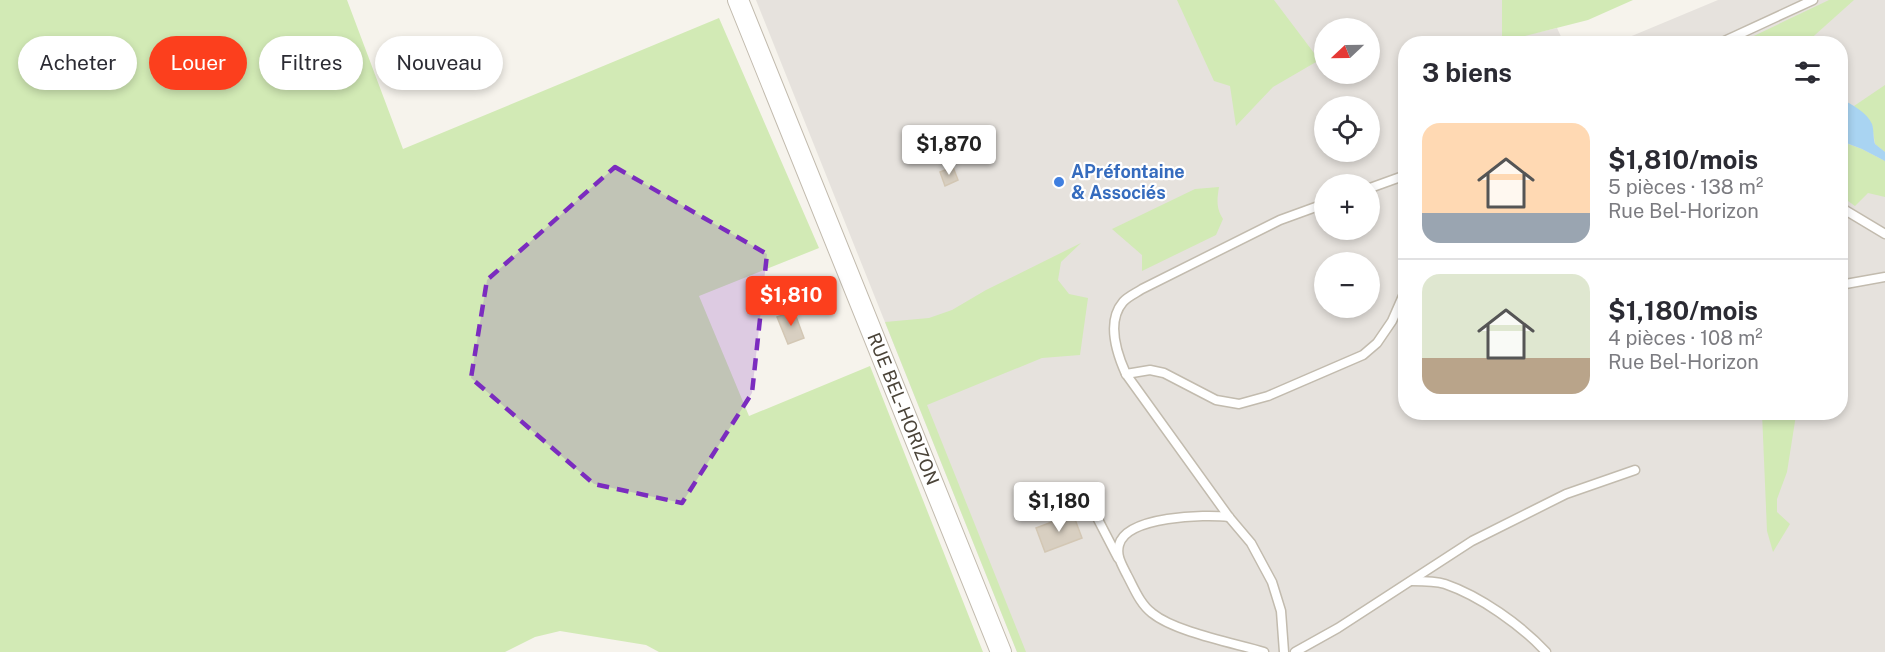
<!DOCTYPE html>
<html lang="fr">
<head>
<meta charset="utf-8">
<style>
	body { margin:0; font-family:"Public Sans",sans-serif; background:#f2f2f3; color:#2b2b33; height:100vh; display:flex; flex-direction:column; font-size:22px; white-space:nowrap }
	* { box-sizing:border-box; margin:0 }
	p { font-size:20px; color:#7c7c81 }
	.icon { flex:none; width:33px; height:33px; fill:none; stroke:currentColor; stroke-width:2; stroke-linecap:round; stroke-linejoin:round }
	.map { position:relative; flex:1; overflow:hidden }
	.details { position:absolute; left:1398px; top:36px; width:450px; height:384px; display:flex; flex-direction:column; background:#fff; border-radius:24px; box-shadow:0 3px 9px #0003 }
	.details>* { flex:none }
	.guide { position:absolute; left:18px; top:36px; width:570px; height:54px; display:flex; gap:12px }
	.needle { width:39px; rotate:248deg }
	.tools { position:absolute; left:1314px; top:18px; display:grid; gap:12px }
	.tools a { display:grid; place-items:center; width:66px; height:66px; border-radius:50%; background:#fff; box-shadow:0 3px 9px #0003; font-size:30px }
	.price { position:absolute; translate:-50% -51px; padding:0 14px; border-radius:6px; background:#fff; color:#222; font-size:20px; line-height:39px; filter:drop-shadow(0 2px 3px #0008) }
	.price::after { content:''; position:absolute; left:50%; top:36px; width:18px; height:14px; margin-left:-9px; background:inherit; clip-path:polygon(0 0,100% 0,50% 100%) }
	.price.active { background:#fc3f1d; color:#fff }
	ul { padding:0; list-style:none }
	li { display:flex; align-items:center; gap:18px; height:150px; padding:0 24px }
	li+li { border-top:2px solid #e1e1e2 }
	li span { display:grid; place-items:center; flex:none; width:168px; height:120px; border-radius:18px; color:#555 }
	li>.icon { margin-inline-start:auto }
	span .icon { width:72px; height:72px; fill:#fffc; stroke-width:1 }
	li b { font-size:26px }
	h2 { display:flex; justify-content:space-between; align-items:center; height:72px; padding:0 24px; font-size:26px }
	.chip { padding:0 21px; border-radius:27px; background:#fff; box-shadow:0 3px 9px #0003; font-size:21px; line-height:54px }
	.chip.active { background:#fc3f1d; color:#fff }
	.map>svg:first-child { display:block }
</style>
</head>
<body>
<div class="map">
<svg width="1885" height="652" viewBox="0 0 1885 652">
	<rect width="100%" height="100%" fill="#f6f3ec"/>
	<!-- industrial -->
	<path fill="#e6e2dd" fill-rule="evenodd" d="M756,0h746l33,33 22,-5 7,15 -158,1v368h434v-368l-225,-1 103,-43h167v652h-868zM1324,28h46v46h-46zM1324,106h46v46h-46zM1324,184h46v46h-46zM1324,262h46v46h-46z"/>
	<!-- green -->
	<g fill="#d2eab5">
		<path d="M0,0h347l56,149 316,-131 100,230 -120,48 50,120 121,-50 113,286h-324l-13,-7 -86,-14 -25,6 -30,15h-505z"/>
		<path d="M1177,0h97l40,53 2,9 -43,25 -37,39 -6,-40 -16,-5z"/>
		<path d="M1502,0h131l-45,20 -86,22z"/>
		<path d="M1829,0h25l-48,43h-67z"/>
		<path d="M1885,85v67l-10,-8 -3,-19 -18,-19z"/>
		<path d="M1840,141l22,8 23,12v36l-17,-4 -13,13 -14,-10z"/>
		<path d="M1219,187c-2,13 -3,21 4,32l-7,16 -74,36v-16l-30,-26 83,-40z"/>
		<path d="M1081,243l-20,19 -3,18 11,14 19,4 -8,57 -38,3 -115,47 99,247h-9l-132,-330 44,-4 23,-8 34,-20z"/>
		<path d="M1762,413h34v2l-9,57 -10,27v13l13,12 -17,28 -6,-21z"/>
	</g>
	<!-- water -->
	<path fill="#a9d4f2" d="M1841,99c10,5 26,13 31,25 2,6 1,14 3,20l10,8v9l-23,-12 -21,-8z"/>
	<!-- building -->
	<g fill="#d8cfc1" stroke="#d3c7b4" stroke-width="1.5">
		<path d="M953,167l5,13 -13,6 -5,-14z"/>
		<path d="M794,311l10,27 -16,6 -11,-27z"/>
		<path d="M1073,514l9,24 -37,14 -9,-24z"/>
	</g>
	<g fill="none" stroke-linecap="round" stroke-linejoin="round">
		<defs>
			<g id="service">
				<path d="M1718,44l95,-44"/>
				<path d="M1370,188l36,-13"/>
				<path d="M1840,207l45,27"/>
				<path d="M1840,285l45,-8"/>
				<path d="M1126,374l24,-4 14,3 52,27 23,4 29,-8 95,-41 14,-12 15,-22 14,-32"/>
				<path d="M1089,502l29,56"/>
				<path d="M1229,517c-24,-3 -103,-1 -110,28 -3,11 3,20 8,30 7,13 13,29 25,38 23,19 82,30 112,39"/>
				<path d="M1412,581c10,0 23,0 33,3 35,12 76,41 101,68"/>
				<path d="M1284,652l-3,-41 -9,-29 -21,-39 -22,-26 -103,-143c-9,-20 -20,-52 -3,-72 4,-5 13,-9 19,-13l138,-69 44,-16"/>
				<path d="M1295,652l43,-24 134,-87 94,-47 69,-24"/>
			</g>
			<g id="tertiary">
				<path id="s1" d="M738,0l263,652"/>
			</g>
		</defs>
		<!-- service casing -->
		<use href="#service" stroke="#c2bbae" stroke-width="11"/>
		<!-- tertiary casing -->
		<use href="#tertiary" stroke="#c2bbae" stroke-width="22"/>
		<!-- service -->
		<use href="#service" stroke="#fff" stroke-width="8"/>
		<!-- tertiary -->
		<use href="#tertiary" stroke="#fff" stroke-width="20"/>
	</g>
	<!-- marked area -->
	<path fill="#7b2cbf" fill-opacity="0.2" stroke="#7b2cbf" stroke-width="4.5" stroke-dasharray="12 8" stroke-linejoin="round" d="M615,167l152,87 -15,139 -70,110 -88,-19 -123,-106 16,-98z"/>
	<!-- markers -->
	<circle fill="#3f7fe0" stroke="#fff" stroke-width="2" cx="1059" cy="182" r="6"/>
	<g text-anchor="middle" stroke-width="4.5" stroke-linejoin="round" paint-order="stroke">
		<!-- shop labels -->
		<g font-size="18" font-weight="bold" fill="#366cbe" stroke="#fff" text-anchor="start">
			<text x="1071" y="178">APréfontaine<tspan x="1071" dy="21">&amp; Associés</tspan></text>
		</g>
		<!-- street labels -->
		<g font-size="18" fill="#4b4439" stroke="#fff">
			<text dy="6" stroke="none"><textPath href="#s1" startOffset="441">RUE BEL-HORIZON</textPath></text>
		</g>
	</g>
</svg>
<div class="tools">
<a><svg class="needle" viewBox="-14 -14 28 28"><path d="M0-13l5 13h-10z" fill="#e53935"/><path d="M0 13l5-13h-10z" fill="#7c7c81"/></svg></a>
<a><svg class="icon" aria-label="locate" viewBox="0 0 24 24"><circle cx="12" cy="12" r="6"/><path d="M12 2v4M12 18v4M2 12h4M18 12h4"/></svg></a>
<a>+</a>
<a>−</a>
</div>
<b class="price" style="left:949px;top:176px">$1,870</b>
<b class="price active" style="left:791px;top:327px">$1,810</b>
<b class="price" style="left:1059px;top:533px">$1,180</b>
<div class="guide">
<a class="chip">Acheter</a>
<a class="chip active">Louer</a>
<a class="chip">Filtres</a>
<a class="chip">Nouveau</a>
</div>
<section class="details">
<h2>3 biens<svg class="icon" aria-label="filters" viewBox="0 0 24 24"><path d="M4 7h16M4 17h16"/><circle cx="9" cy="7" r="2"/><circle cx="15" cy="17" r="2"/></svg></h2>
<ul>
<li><span style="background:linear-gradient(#ffd9b3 75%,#9aa5b1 0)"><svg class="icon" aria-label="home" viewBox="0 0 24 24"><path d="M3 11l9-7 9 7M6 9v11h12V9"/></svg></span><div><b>$1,810/mois</b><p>5 pièces · 138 m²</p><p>Rue Bel-Horizon</p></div></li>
<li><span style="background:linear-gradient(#dfe7d0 70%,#b9a48a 0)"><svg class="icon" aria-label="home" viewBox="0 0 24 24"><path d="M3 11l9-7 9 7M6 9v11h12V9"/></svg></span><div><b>$1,180/mois</b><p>4 pièces · 108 m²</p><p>Rue Bel-Horizon</p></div></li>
</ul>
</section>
</div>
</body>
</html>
